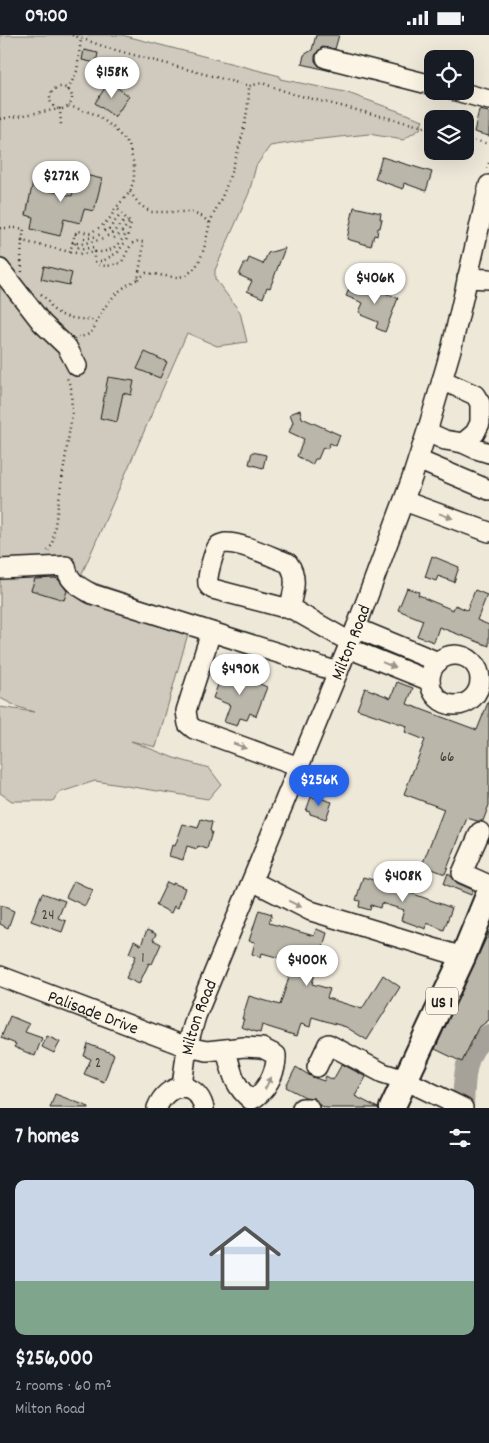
<!DOCTYPE html>
<html lang="en">
<head>
<meta charset="utf-8">
<style>
	body { margin:0; font-family:Dekko,sans-serif; background:#242831; color:#f1f3f6; height:100vh; display:flex; flex-direction:column; font-size:19px; white-space:nowrap }
	* { box-sizing:border-box; margin:0 }
	p { font-size:16px; color:#9ea1a6 }
	.icon { flex:none; width:28px; height:28px; fill:none; stroke:currentColor; stroke-width:2; stroke-linecap:round; stroke-linejoin:round }
	.map { position:relative; height:1073px; overflow:hidden }
	.sheet { display:flex; flex-direction:column; background:#171b24; flex:1 }
	.sheet>* { flex:none }
	.fabs { position:absolute; left:424px; top:15px; display:grid; gap:10px }
	.fabs a { display:grid; place-items:center; width:50px; height:50px; border-radius:10px; background:#171b24; box-shadow:0 5px 20px #0002; font-size:25px }
	.price { position:absolute; translate:-50% -42px; padding:0 11px; border-radius:18px; background:#fff; color:#222; font-size:16px; line-height:32px; filter:drop-shadow(0 1px 2px #0008) }
	.price::after { content:''; position:absolute; left:50%; top:30px; width:15px; height:11px; margin-left:-8px; background:inherit; clip-path:polygon(0 0,100% 0,50% 100%) }
	.price.current { background:#2563eb; color:#fff }
	ul { padding:0; list-style:none }
	li { display:grid; align-content:center; gap:10px; height:265px; padding:0 15px }
	li span { display:grid; place-items:center; height:155px; border-radius:10px; color:#555 }
	li>.icon { margin-inline-start:auto }
	span .icon { width:90px; height:90px; fill:#fffc; stroke-width:1 }
	li b { font-size:21px }
	h2 { display:flex; justify-content:space-between; align-items:center; height:60px; padding:0 15px; font-size:21px }
	.status { display:flex; justify-content:space-between; align-items:center; height:35px; padding:0 25px; background:#171b24; direction:ltr }
	.status svg { height:14px; fill:currentColor }
	.map>svg:first-child { display:block }
</style>
</head>
<body>
<div class="status"><b>09:00</b><svg viewBox="0 0 49 12"><path d="M0 12V9h3v3zM5 12V6h3v6zM10 12V3h3v9zM15 12V0h3v12zM26 1h20v11H26zM47 4h2v5h-2z"/></svg></div>
<div class="map">
<svg width="489" height="1073" viewBox="0 0 489 1073">
	<rect width="100%" height="100%" fill="#eee8d9"/>
	<filter id="ink" filterUnits="userSpaceOnUse"><feTurbulence type="fractalNoise" baseFrequency=".02" numOctaves="2"/><feDisplacementMap in="SourceGraphic" scale="10" xChannelSelector="R" yChannelSelector="G"/><feConvolveMatrix kernelMatrix="1 2 1 2 8 2 1 2 1" color-interpolation-filters="sRGB"/></filter>
	<g filter="url(#ink)">
		<!-- green -->
		<path fill="#cfcabd" stroke="#76736c" d="M0,0h122l158,41v3l65,13 78,28 -3,9 -17,11 -34,-6 -67,7 -32,5 -14,20 -7,27 -34,77v9l25,33 7,30 -30,4 -30,-13 -107,245 113,38 -37,131 -25,-6 43,17 35,10 12,16 -13,15 -113,-18 -37,12 -5,8h-41l-12,-8v-86l34,5 -16,-5 -18,-9z"/>
		<g fill="none" stroke-linecap="round" stroke-linejoin="round">
			<!-- river -->
			<path stroke="#a7a299" stroke-width="22" d="M463,1073c1,-21 0,-50 16,-66 3,-3 7,-5 10,-7"/>
		</g>
		<!-- building -->
		<g fill="#bab6aa" stroke="#1c1c1c">
			<path d="M316,0h23l-4,14 -13,-2 -4,4 -3,5v5l4,5 12,5 -29,-7 2,-9 8,-5z"/>
			<path d="M84,15l14,3 -2,10 -14,-3z"/>
			<path d="M109,47l20,14 -14,21 -20,-14z"/>
			<path d="M479,75l10,2v24l-15,-4z"/>
			<path d="M382,122l50,15 -6,19 -22,-8 -1,6 -28,-10z"/>
			<path d="M35,137l18,4 -3,15 22,5 5,-23 25,6 -8,32 -10,-2 -4,14 -16,-4 -4,17 -29,-7 2,-12 -7,-2z"/>
			<path d="M354,172l27,6 -1,6h2l-2,9h-2l-1,8 -3,-1 -3,11 -24,-7z"/>
			<path d="M285,213l-15,40 -3,-1 -4,11 -16,-7 5,-10 -13,-6 6,-13 2,1 2,-5 14,6 5,-11z"/>
			<path d="M44,231l28,7 -3,12 -28,-6z"/>
			<path d="M351,250l19,8 2,-5 26,10 -13,34 -9,-4 2,-6 -17,-7 1,-1 -3,-2 4,-9 -17,-7z"/>
			<path d="M145,317l22,10 -7,16 -23,-9z"/>
			<path d="M108,342l26,4 -3,14 -8,-2 -6,29 -17,-4z"/>
			<path d="M300,375l2,8 38,17 -4,11 -6,-3 -3,6 -4,-2 -5,12h-3l-3,6 -15,-9 7,-17 -15,-7 4,-10 -3,-8z"/>
			<path d="M252,417l14,3 -3,13 -14,-4z"/>
			<path d="M432,521l27,11 -5,15 -16,-6 -2,5 -11,-4z"/>
			<path d="M55,543l3,1 9,12 -3,9 -33,-10 4,-11z"/>
			<path d="M407,553l12,4 -1,3 6,2v1l29,12 2,-5 12,5 8,-20 12,5 -10,25 12,5v21l-50,-19 -5,15 -17,-6 6,-16 -25,-10z"/>
			<path d="M248,636l15,6 -3,7 7,3 -11,29 -6,-3 -3,7 -7,-2 -3,8 -13,-4 6,-17 -17,-7 10,-26 22,8z"/>
			<path d="M397,647l16,6 -6,16 70,26 12,-30v105l-6,16h-6l-10,-3 -22,56 -23,-9 22,-56 -40,-15 21,-54 -20,-8 2,-6 -50,-17 8,-21 26,10z"/>
			<path d="M311,762l5,1v-1l16,5 -6,17 -16,-5v-2l-4,-1z"/>
			<path d="M201,784l11,3 -2,9 2,1 -5,17 -9,-3 -1,3 -10,-3 -4,14 -14,-4 3,-11 3,1 8,-22 15,4z"/>
			<path d="M448,838l9,10 16,7 -2,5 -27,-11z"/>
			<path d="M363,842l10,3 1,-3 28,8 -2,4 52,19 -8,22 -17,-7 -1,6 -25,-9 3,-10 -23,-7 -1,5 -9,-3 -1,5 -11,-3 1,-6 -4,-1z"/>
			<path d="M74,846l19,9 -8,16 -19,-9z"/>
			<path d="M167,847l6,3v-2l12,5 -7,20 -4,-2 -3,7 -15,-8z"/>
			<path d="M42,858l23,8 -7,17 8,3 -4,11 -31,-11z"/>
			<path d="M0,870l14,6 -6,17 -8,-4z"/>
			<path d="M259,875l13,4 -3,9 45,13 2,-7 11,4 -15,51 18,5 -3,9 35,11 21,-34 17,12 -33,53 -21,-13 -34,-10 -2,10 -9,-3 -4,12 -35,-11 -2,8 -19,-6 3,-8h-2l7,-23 31,9 14,-43 -32,-9 -1,4 -9,-3 3,-12 -6,-1z"/>
			<path d="M147,895l9,4 -3,6 8,4 -9,20 -3,-1 -10,21 -13,-6 10,-22 -7,-3 5,-12 7,4z"/>
			<path d="M489,897v88l-11,8 -16,34 -27,-13z"/>
			<path d="M10,981l19,8 -4,8 17,6 -7,18 -21,-9 2,-3 -15,-6z"/>
			<path d="M47,1001l13,6 -6,11 -12,-6z"/>
			<path d="M88,1009l26,10 -10,28 -20,-8 7,-15 -7,-3z"/>
			<path d="M342,1029l24,13 -11,19 23,12h-52l-7,-3 -5,-7 -9,-1 -19,-10 10,-20 16,10 12,4 2,-5 7,4z"/>
			<path d="M55,1059l34,13v1h-39z"/>
		</g>
		<g fill="none" stroke-linecap="round" stroke-linejoin="round">
			<defs>
				<g id="minor">
					<path d="M326,23l106,27"/>
					<path d="M456,56l33,9"/>
					<path d="M0,234l42,54 25,24 10,19"/>
					<path d="M467,243l22,1"/>
					<path d="M427,397l18,8 18,3 12,-10 5,-10v-20l-5,-8 -33,-15"/>
					<path d="M463,408l13,6 13,4"/>
					<path d="M418,425l71,30"/>
					<path d="M404,466l85,31"/>
					<path d="M0,534l66,-3c2,16 14,21 26,28l246,78"/>
					<path d="M289,574c4,-15 10,-32 -1,-46 -16,-6 -47,-21 -63,-20 -3,1 -6,1 -7,3 -4,4 -12,33 -10,38 1,3 2,3 5,5l76,20h3l58,33"/>
					<path d="M356,593l82,34"/>
					<path d="M211,597l-25,79 2,13 6,5 105,38"/>
					<path d="M348,613l82,33"/>
					<circle cx="455" cy="645" r="25"/>
					<path d="M480,797l-18,41 27,12"/>
					<path d="M252,846l59,30 152,46"/>
					<path id="s1" d="M0,941l187,71 20,4 37,-4 18,1 14,7c1,16 -10,38 -25,45 -18,-15 -19,-28 -25,-50"/>
					<path d="M317,1032l11,-23 55,29 22,7 58,28"/>
					<path id="s2" d="M182,1051l5,-39 9,-31 160,-388 56,-150 17,-53 23,-79 37,-161"/>
					<path d="M157,1073c10,-26 39,-29 47,0"/>
					<path d="M302,1073h7"/>
				</g>
				<path id="major" d="M392,1073l71,-151 26,-64"/>
			</defs>
			<!-- minor casing -->
			<use href="#minor" stroke="#1c1c1c" stroke-width="22"/>
			<!-- major casing -->
			<use href="#major" stroke="#1c1c1c" stroke-width="28"/>
			<!-- path -->
			<g stroke="#1c1c1c" stroke-width="2.5" stroke-dasharray="1 4" stroke-linecap="butt">
				<path d="M72,0l36,13 141,38 13,-3 31,11 139,35"/>
				<circle cx="61" cy="63" r="11"/>
				<path d="M68,55l9,-19 4,-32"/>
				<path d="M0,84l60,-10 1,16"/>
				<path d="M465,103l24,6"/>
				<path d="M489,128l-2,6h2"/>
				<path d="M130,157l10,13 11,7h38l12,4 9,7c-5,18 -7,52 -33,54 -10,0 -21,-3 -31,-4l-8,6"/>
				<path d="M210,188c5,-14 13,-26 17,-39 11,-31 22,-66 22,-98"/>
				<path d="M0,193h19l5,1 -2,12 48,11 5,-18 3,-3 12,2 12,-7 9,-9 4,-8 15,-17 4,-13v-14l-5,-20 -16,-18 -18,-13 -26,-8"/>
				<path d="M104,196l4,-1 13,-16"/>
				<path d="M75,199c8,7 17,4 26,0"/>
				<path d="M107,201c10,-4 9,-11 20,-15"/>
				<path d="M114,203l4,-2 11,-13"/>
				<path d="M72,207l9,2 23,-5"/>
				<path d="M75,208l2,4 6,2 12,-2"/>
				<path d="M70,217l12,2 13,-2c-6,18 17,15 27,10l7,-14 4,-5 5,-2 5,1c1,8 -4,27 -5,37 -20,10 -32,23 -42,44"/>
				<path d="M95,217c15,1 23,-6 31,-18"/>
				<path d="M95,226h8l15,-9 8,-11 5,-17 -15,-17"/>
				<path d="M22,237l-1,-12 1,-19"/>
				<path d="M41,259c6,5 8,10 13,16 10,9 27,9 39,10l3,3c-3,10 -8,13 -18,14"/>
				<path d="M48,516l4,-6 20,-131 -1,-26 -4,-10"/>
			</g>
			<!-- minor -->
			<use href="#minor" stroke="#fcf5e5" stroke-width="19"/>
			<!-- major -->
			<use href="#major" stroke="#fcf5e5" stroke-width="24"/>
		</g>
		<!-- one-way arrows -->
		<defs><path id="oneway-solid" d="M-6-.8H1V-3.2L6.5 0L1 3.2V.8H-6Z" transform="scale(1.25)"/></defs>
		<g fill="#97938b">
			<use href="#oneway-solid" transform="translate(446 481) rotate(20)"/>
			<use href="#oneway-solid" transform="translate(389 630) rotate(22)"/>
			<use href="#oneway-solid" transform="translate(240 711) rotate(20)"/>
			<use href="#oneway-solid" transform="translate(295 869) rotate(26)"/>
			<use href="#oneway-solid" transform="translate(268 1048) rotate(-63)"/>
		</g>
	</g>
	<g text-anchor="middle" stroke-width="4" stroke-linejoin="round" paint-order="stroke">
		<!-- number labels -->
		<g font-size="15" fill="#444240">
			<text x="447" y="726">66</text>
			<text x="48" y="884">24</text>
			<text x="143" y="927">1</text>
			<text x="98" y="1032">2</text>
		</g>
		<!-- shield labels -->
		<rect fill="#fcf5e5" stroke="#5f5d58" stroke-width="1" x="426" y="952.5" width="32" height="27" rx="4"/>
		<g font-size="16" font-weight="bold" fill="#1c1c1c">
			<text x="442" y="972">US 1</text>
		</g>
		<!-- street labels -->
		<g font-size="18" fill="#1c1c1c" stroke="#fcf5e5">
			<text dy="6" stroke="none"><textPath href="#s2" startOffset="476">Milton Road</textPath></text>
			<text dy="6" stroke="none"><textPath href="#s1" startOffset="100">Palisade Drive</textPath></text>
			<text dy="6" stroke="none"><textPath href="#s2" startOffset="71">Milton Road</textPath></text>
		</g>
	</g>
</svg>
<div class="fabs">
<a><svg class="icon" aria-label="locate" viewBox="0 0 24 24"><circle cx="12" cy="12" r="6"/><path d="M12 2v4M12 18v4M2 12h4M18 12h4"/></svg></a>
<a><svg class="icon" aria-label="layers" viewBox="0 0 24 24"><path d="M12 4l9 5-9 5-9-5zM3 14l9 5 9-5"/></svg></a>
</div>
<b class="price" style="left:112px;top:64px">$158K</b>
<b class="price" style="left:61px;top:168px">$272K</b>
<b class="price" style="left:375px;top:270px">$406K</b>
<b class="price" style="left:240px;top:661px">$490K</b>
<b class="price current" style="left:319px;top:772px">$256K</b>
<b class="price" style="left:403px;top:868px">$408K</b>
<b class="price" style="left:307px;top:952px">$400K</b>
</div>
<section class="sheet">
<h2>7 homes<svg class="icon" aria-label="filters" viewBox="0 0 24 24"><path d="M4 7h16M4 17h16"/><circle cx="9" cy="7" r="2"/><circle cx="15" cy="17" r="2"/></svg></h2>
<ul>
<li><span style="background:linear-gradient(#c9d6e8 65%,#7fa58c 0)"><svg class="icon" aria-label="home" viewBox="0 0 24 24"><path d="M3 11l9-7 9 7M6 9v11h12V9"/></svg></span><div><b>$256,000</b><p>2 rooms · 60 m²</p><p>Milton Road</p></div></li>
</ul>
</section>
</body>
</html>
